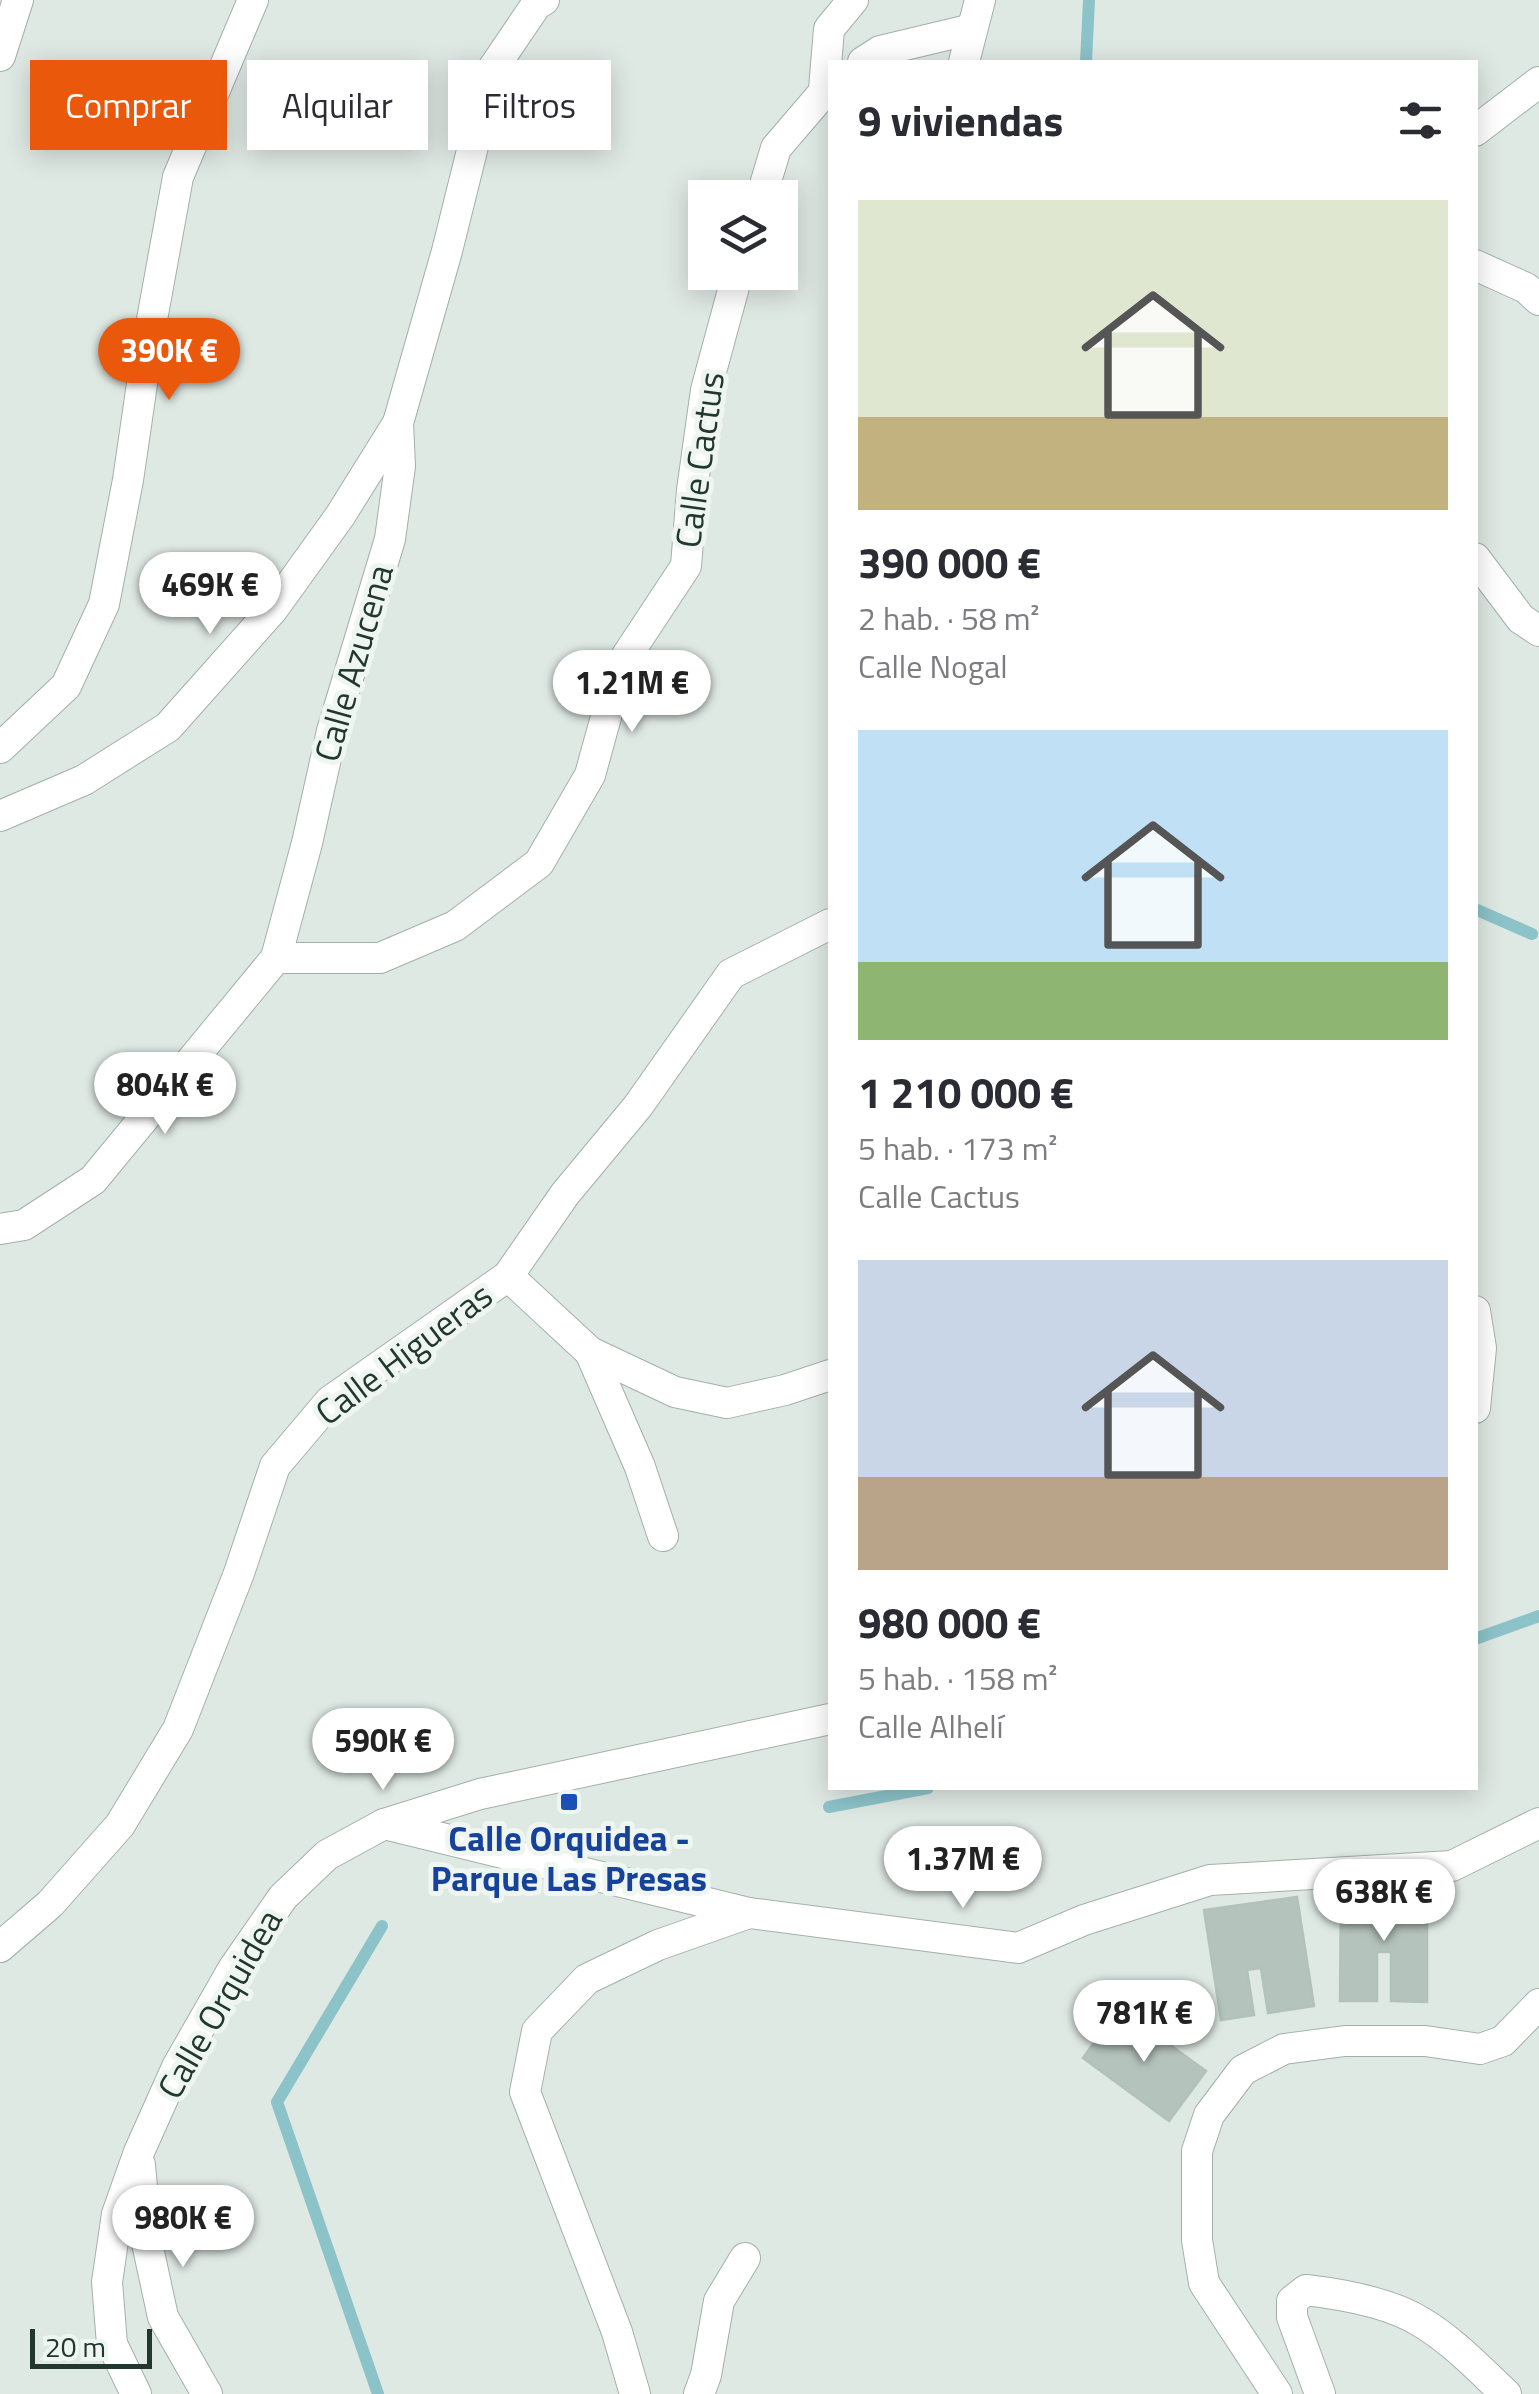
<!DOCTYPE html>
<html lang="es">
<head>
<meta charset="utf-8">
<style>
	body { margin:0; font-family:"Titillium Web",sans-serif; background:#f7f7f7; color:#2b2b33; height:100vh; display:flex; flex-direction:column; font-size:38px; white-space:nowrap }
	* { box-sizing:border-box; margin:0 }
	p { font-size:32px; color:#7c7c81 }
	.icon { flex:none; width:55px; height:55px; fill:none; stroke:currentColor; stroke-width:2; stroke-linecap:round; stroke-linejoin:round }
	.map { position:relative; flex:1; overflow:hidden }
	.drawer { position:absolute; left:828px; top:60px; width:650px; height:1730px; display:flex; flex-direction:column; background:#fff; border-radius:0px; box-shadow:0 5px 25px #0003 }
	.drawer>* { flex:none }
	.guide { position:absolute; left:30px; top:60px; width:648px; height:90px; display:flex; gap:20px }
	.controls { position:absolute; left:688px; top:180px; display:grid; gap:20px }
	.controls a { display:grid; place-items:center; width:110px; height:110px; border-radius:0px; background:#fff; box-shadow:0 5px 25px #0003; font-size:50px }
	.scale { position:absolute; left:30px; bottom:25px; width:122px; box-sizing:border-box; padding-left:10px; border:5px solid #223730; border-top:0; font-size:28px; line-height:35px; white-space:nowrap; color:#223730; -webkit-text-stroke:8px #eff6f2; paint-order:stroke }
	.price { position:absolute; translate:-50% -85px; padding:0 22px; border-radius:35px; background:#fff; color:#222; font-size:32px; line-height:65px; filter:drop-shadow(0 2px 5px #0008) }
	.price::after { content:''; position:absolute; left:50%; top:60px; width:30px; height:22px; margin-left:-15px; background:inherit; clip-path:polygon(0 0,100% 0,50% 100%) }
	.price.current { background:#ea580c; color:#fff }
	ul { padding:0; list-style:none }
	li { display:grid; align-content:center; gap:20px; height:530px; padding:0 30px }
	li span { display:grid; place-items:center; height:310px; border-radius:0px; color:#555 }
	li>.icon { margin-inline-start:auto }
	span .icon { width:180px; height:180px; fill:#fffc; stroke-width:1 }
	li b { font-size:42px }
	h2 { display:flex; justify-content:space-between; align-items:center; height:120px; padding:0 30px; font-size:42px }
	.chip { padding:0 35px; border-radius:0px; background:#fff; box-shadow:0 5px 25px #0003; font-size:35px; line-height:90px }
	.chip.current { background:#ea580c; color:#fff }
	.map>svg:first-child { display:block }
</style>
</head>
<body>
<div class="map">
<svg width="1539" height="2394" viewBox="0 0 1539 2394">
	<rect width="100%" height="100%" fill="#dfe9e4"/>
	<g fill="none" stroke-linecap="round" stroke-linejoin="round">
		<!-- stream -->
		<g stroke="#8cc3c9" stroke-width="12">
			<path d="M1086,62l3,-62"/>
			<path d="M1475,909l57,25"/>
			<path d="M1475,1639l64,-23"/>
			<path d="M829,1807l99,-19"/>
			<path d="M378,2394l-101,-292 105,-176"/>
		</g>
	</g>
	<!-- building -->
	<g fill="#b5c3bd" stroke="#b2c2ba" stroke-width="2.5">
		<path d="M1341,1891l86,1v110l-36,-1v-49h-14v49h-37z"/>
		<path d="M1297,1897l17,109 -46,7 -7,-45 -14,2 7,45 -33,5 -17,-110z"/>
		<path d="M1119,2008l87,63 -37,50 -86,-63z"/>
	</g>
	<g fill="none" stroke-linecap="round" stroke-linejoin="round">
		<defs>
			<g id="minor">
				<path d="M0,56l18,-56"/>
				<path d="M863,62l17,-11 92,-22"/>
				<path d="M964,62l16,-62"/>
				<path d="M824,89l5,-60 24,-29"/>
				<path d="M1475,131l64,-49"/>
				<path d="M761,198l15,-50 54,-63"/>
				<path d="M1475,265l51,23 13,12"/>
				<path d="M1475,558l46,61 18,12"/>
				<path d="M0,748l66,-62 38,-82 24,-124 21,-144 29,-159 75,-177"/>
				<path d="M0,816l84,-36 84,-53 105,-118 67,-93 58,-93"/>
				<path d="M276,958h104l75,-32 84,-63 51,-88 30,-109 66,-100 6,-76 14,-100 32,-118"/>
				<path d="M0,1229l24,-4 69,-45 183,-222 31,-115 25,-112 58,-192 10,-73 -2,-43 49,-172 45,-181 44,-65 8,-5"/>
				<path d="M508,1276l82,76 85,40 52,11 58,-13 45,-15"/>
				<path d="M1475,1311l6,37 -6,60"/>
				<path d="M590,1352l50,115 23,69"/>
				<path d="M384,1824l365,89 269,35 66,-28 126,-40 242,-14 87,-43"/>
				<path d="M0,1947l50,-43 70,-79 58,-96 61,-156 36,-107 55,-65 178,-125 57,-82 73,-88 93,-132 99,-50"/>
				<path d="M140,2165l7,78 16,74 44,77"/>
				<path d="M136,2394l-24,-50 -5,-62 10,-68 22,-62 38,-85 56,-98 50,-72 44,-42 57,-31 96,-30 350,-75"/>
				<path d="M635,2394l-18,-62 -92,-240 12,-61 50,-52 71,-34 91,-32"/>
				<path d="M699,2394l7,-19 13,-74 26,-43"/>
				<path d="M1277,2394l-73,-111 -7,-43v-89l12,-36 34,-45 41,-21 61,-8h80l55,8 23,-8 36,-37"/>
				<path d="M1320,2394l-28,-77v-16l14,-11c34,4 85,13 115,32 32,19 58,47 85,72"/>
			</g>
		</defs>
		<!-- minor casing -->
		<use href="#minor" stroke="#a3b0aa" stroke-width="32"/>
		<!-- minor -->
		<use href="#minor" stroke="#fff" stroke-width="30"/>
	</g>
	<!-- markers -->
	<rect fill="#1a4fb4" stroke="#eff6f2" stroke-width="4" x="559" y="1792" width="20" height="20" rx="5"/>
	<g text-anchor="middle" stroke-width="10" stroke-linejoin="round" paint-order="stroke">
		<!-- street labels -->
		<g font-size="35" fill="#223730" stroke="#eff6f2">
			<text transform="translate(700 460) rotate(-82)" y="12">Calle Cactus</text>
			<text transform="translate(354 663) rotate(-74)" y="12">Calle Azucena</text>
			<text transform="translate(404 1354) rotate(-37)" y="12">Calle Higueras</text>
			<text transform="translate(220 2004) rotate(-60)" y="12">Calle Orquidea</text>
		</g>
		<!-- transit labels -->
		<g font-size="35" font-weight="bold" fill="#164399" stroke="#eff6f2">
			<text x="569" y="1851">Calle Orquidea -<tspan x="569" dy="40">Parque Las Presas</tspan></text>
		</g>
	</g>
</svg>
<div class="controls">
<a><svg class="icon" aria-label="layers" viewBox="0 0 24 24"><path d="M12 4l9 5-9 5-9-5zM3 14l9 5 9-5"/></svg></a>
</div>
<div class="scale">20 m</div>
<b class="price current" style="left:169px;top:403px">390K €</b>
<b class="price" style="left:210px;top:637px">469K €</b>
<b class="price" style="left:632px;top:735px">1.21M €</b>
<b class="price" style="left:165px;top:1137px">804K €</b>
<b class="price" style="left:383px;top:1793px">590K €</b>
<b class="price" style="left:963px;top:1911px">1.37M €</b>
<b class="price" style="left:1384px;top:1944px">638K €</b>
<b class="price" style="left:1144px;top:2065px">781K €</b>
<b class="price" style="left:183px;top:2270px">980K €</b>
<div class="guide">
<a class="chip current">Comprar</a>
<a class="chip">Alquilar</a>
<a class="chip">Filtros</a>
</div>
<section class="drawer">
<h2>9 viviendas<svg class="icon" aria-label="filters" viewBox="0 0 24 24"><path d="M4 7h16M4 17h16"/><circle cx="9" cy="7" r="2"/><circle cx="15" cy="17" r="2"/></svg></h2>
<ul>
<li><span style="background:linear-gradient(#dfe7d0 70%,#c2b280 0)"><svg class="icon" aria-label="home" viewBox="0 0 24 24"><path d="M3 11l9-7 9 7M6 9v11h12V9"/></svg></span><div><b>390 000 €</b><p>2 hab. · 58 m²</p><p>Calle Nogal</p></div></li>
<li><span style="background:linear-gradient(#bfe0f5 75%,#8fb573 0)"><svg class="icon" aria-label="home" viewBox="0 0 24 24"><path d="M3 11l9-7 9 7M6 9v11h12V9"/></svg></span><div><b>1 210 000 €</b><p>5 hab. · 173 m²</p><p>Calle Cactus</p></div></li>
<li><span style="background:linear-gradient(#c9d6e8 70%,#b9a48a 0)"><svg class="icon" aria-label="home" viewBox="0 0 24 24"><path d="M3 11l9-7 9 7M6 9v11h12V9"/></svg></span><div><b>980 000 €</b><p>5 hab. · 158 m²</p><p>Calle Alhelí</p></div></li>
</ul>
</section>
</div>
</body>
</html>
